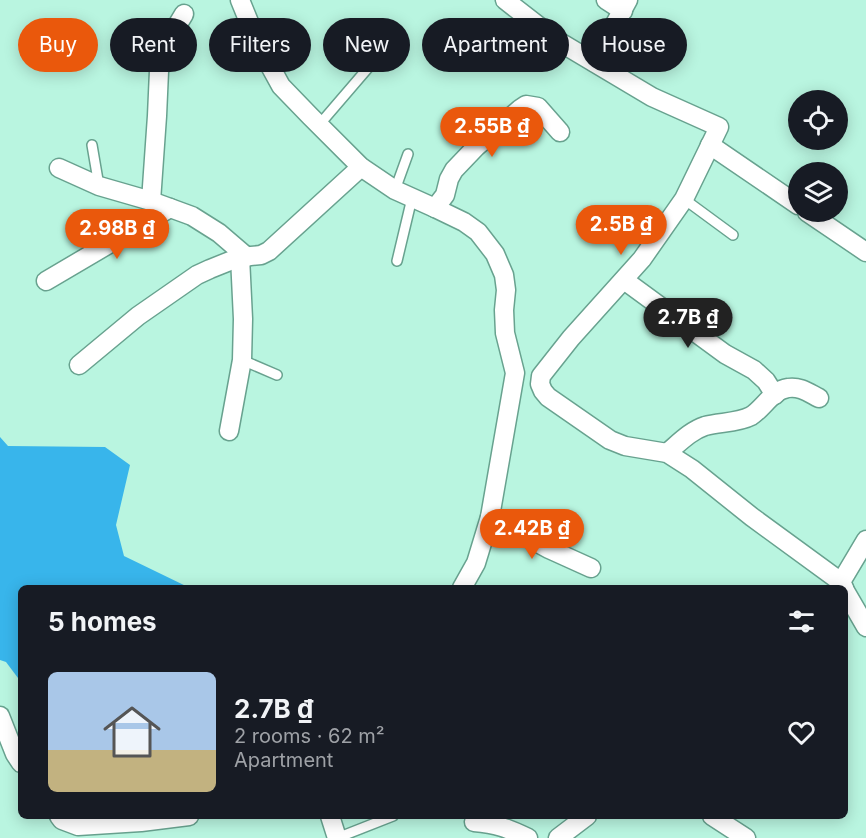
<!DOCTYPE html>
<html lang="en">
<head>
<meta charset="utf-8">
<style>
	body { margin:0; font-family:Inter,sans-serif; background:#20242c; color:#f1f3f6; height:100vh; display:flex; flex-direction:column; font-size:22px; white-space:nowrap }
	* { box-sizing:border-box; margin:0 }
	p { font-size:20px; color:#9ea1a6 }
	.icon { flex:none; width:33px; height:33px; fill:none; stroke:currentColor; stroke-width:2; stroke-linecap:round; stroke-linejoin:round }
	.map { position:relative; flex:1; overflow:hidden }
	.side { position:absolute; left:18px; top:585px; width:830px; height:234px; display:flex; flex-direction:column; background:#171b24; border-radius:9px; box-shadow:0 3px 15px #0003 }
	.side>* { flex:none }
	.hud { position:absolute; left:18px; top:18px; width:831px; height:54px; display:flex; gap:12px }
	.buttons { position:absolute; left:788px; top:90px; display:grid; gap:12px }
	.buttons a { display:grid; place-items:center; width:60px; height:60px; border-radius:50%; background:#171b24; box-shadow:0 3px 15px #0003; font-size:30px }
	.price { position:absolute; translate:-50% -51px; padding:0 14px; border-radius:21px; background:#ea580c; color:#fff; font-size:20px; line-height:39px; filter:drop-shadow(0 2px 3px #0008) }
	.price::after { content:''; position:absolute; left:50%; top:36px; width:18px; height:14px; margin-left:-9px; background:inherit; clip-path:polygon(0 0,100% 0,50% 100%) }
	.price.active { background:#222; color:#fff }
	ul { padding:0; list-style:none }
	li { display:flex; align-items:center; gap:18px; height:150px; padding:0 30px }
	li span { display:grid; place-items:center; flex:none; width:168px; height:120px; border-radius:9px; color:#555 }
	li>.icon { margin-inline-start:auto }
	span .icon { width:72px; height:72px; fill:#fffc; stroke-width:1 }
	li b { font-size:26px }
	h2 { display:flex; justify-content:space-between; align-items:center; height:72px; padding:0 30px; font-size:26px }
	.pill { padding:0 21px; border-radius:27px; background:#171b24; box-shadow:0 3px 15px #0003; font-size:21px; line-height:54px }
	.pill.active { background:#ea580c; color:#fff }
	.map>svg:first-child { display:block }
</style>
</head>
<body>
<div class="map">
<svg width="866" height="838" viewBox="0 0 866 838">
	<rect width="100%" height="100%" fill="#b9f5e0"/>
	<!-- water -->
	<path fill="#38b5eb" d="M0,437l8,9 97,1 25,18 -14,60 8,31 66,32h-169v94l-15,-20 -6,-2z"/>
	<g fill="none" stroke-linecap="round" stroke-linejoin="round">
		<defs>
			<g id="lane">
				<path d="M319,125l73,-85"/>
				<path d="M92,145l7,41"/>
				<path d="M395,190l13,-36"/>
				<path d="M684,199l49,36"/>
				<path d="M397,261l15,-63"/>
				<path d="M242,360l35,15"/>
				<path d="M337,838l56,-22"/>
			</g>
			<g id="street">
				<path d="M240,0l18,44 23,42 29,30 51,51 34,23 40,18 29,14 14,10 17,22 9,21 2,15 -2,20 1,23 10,40 -25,144 -14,46 -14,25"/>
				<path d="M505,0l53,41 94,56 67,30 -35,72 -42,60 -71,79 -30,38 -1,8 3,7 5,6 62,43 15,6 42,7 25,16 60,48 89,65 3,6"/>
				<path d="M606,0l17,11"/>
				<path d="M594,62l34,-62"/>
				<path d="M710,145l88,60"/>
				<path d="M59,168l40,18 52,15 41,15 27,17 28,24"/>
				<path d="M151,201l6,-85 2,-45 10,-32 15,-25"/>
				<path d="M435,208l10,-13 4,-16 5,-9 22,-23 44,-38 6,-4 12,2 22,25"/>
				<path d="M807,212l59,40"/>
				<path d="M624,280l101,74 29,16 12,11 9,14"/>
				<path d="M46,281l124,-73"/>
				<path d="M79,365l59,-49 59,-41 13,-6 30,-12 21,-2 8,-4 92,-84"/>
				<path d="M229,431l13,-71 1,-41 -3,-62"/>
				<path d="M667,453c12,-10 23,-22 38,-27 14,-4 33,-3 46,-10 13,-8 21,-26 37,-28 12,-2 21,5 31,10"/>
				<path d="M490,517l59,32 42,19"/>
				<path d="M841,582l25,-42"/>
				<path d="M844,589l22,38"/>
				<path d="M0,716l15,38 6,9"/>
				<path d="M59,816l3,4 16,6 63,-4 48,-6"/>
				<path d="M330,816l7,22"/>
				<path d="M712,816l34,22"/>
				<path d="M474,822c23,2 33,6 54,16"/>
				<path d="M558,838l29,-22"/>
			</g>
		</defs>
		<!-- lane casing -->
		<use href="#lane" stroke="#68a28f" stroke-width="12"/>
		<!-- street casing -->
		<use href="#street" stroke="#68a28f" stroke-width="21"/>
		<!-- lane -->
		<use href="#lane" stroke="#fff" stroke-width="9"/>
		<!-- street -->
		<use href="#street" stroke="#fff" stroke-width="18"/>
	</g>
</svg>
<div class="buttons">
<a><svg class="icon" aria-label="locate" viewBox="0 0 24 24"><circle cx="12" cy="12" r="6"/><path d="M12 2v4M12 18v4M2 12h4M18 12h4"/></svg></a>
<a><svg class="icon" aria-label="layers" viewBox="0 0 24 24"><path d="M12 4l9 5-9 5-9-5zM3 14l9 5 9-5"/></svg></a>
</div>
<b class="price" style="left:492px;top:158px">2.55B ₫</b>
<b class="price" style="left:621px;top:256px">2.5B ₫</b>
<b class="price" style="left:117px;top:260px">2.98B ₫</b>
<b class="price active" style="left:688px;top:349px">2.7B ₫</b>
<b class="price" style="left:532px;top:560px">2.42B ₫</b>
<div class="hud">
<a class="pill active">Buy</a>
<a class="pill">Rent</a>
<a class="pill">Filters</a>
<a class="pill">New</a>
<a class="pill">Apartment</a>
<a class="pill">House</a>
</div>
<section class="side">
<h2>5 homes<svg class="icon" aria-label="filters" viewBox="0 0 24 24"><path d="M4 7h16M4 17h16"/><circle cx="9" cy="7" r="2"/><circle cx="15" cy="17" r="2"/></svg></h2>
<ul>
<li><span style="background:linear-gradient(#a9c7e8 65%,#c2b280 0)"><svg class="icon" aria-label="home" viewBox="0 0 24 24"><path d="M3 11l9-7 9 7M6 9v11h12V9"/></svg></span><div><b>2.7B ₫</b><p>2 rooms · 62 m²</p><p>Apartment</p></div><svg class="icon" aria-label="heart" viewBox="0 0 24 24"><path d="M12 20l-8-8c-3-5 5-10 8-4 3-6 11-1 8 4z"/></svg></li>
</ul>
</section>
</div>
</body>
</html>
